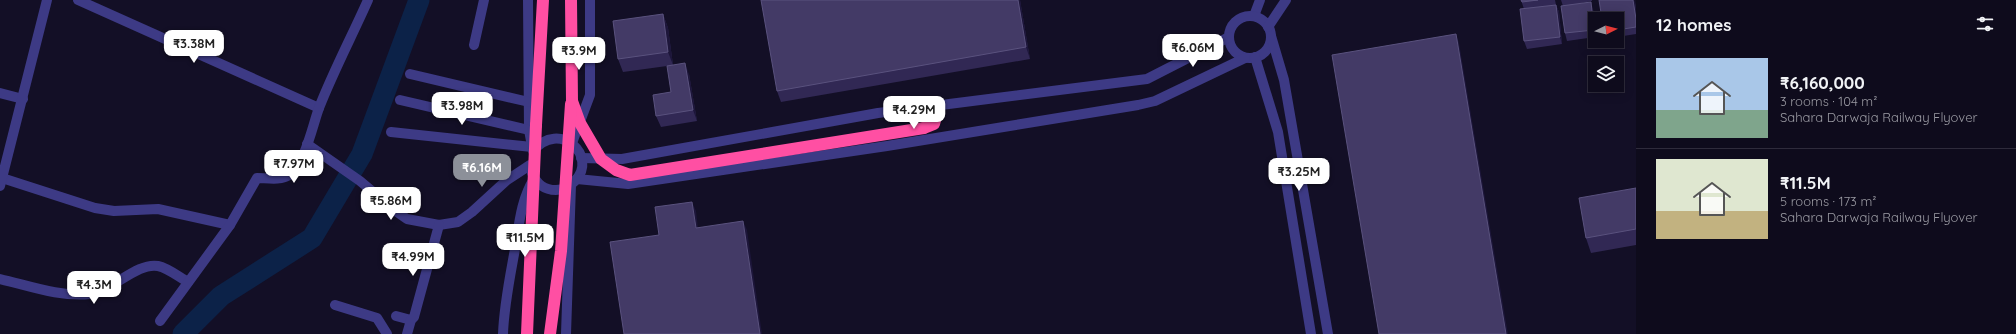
<!DOCTYPE html>
<html lang="en">
<head>
<meta charset="utf-8">
<style>
	body { margin:0; font-family:Quicksand,sans-serif; background:#171425; color:#f1f3f6; height:100vh; display:flex; flex-direction:column; font-size:15px; white-space:nowrap }
	* { box-sizing:border-box; margin:0 }
	p { font-size:13px; color:#9b9ba3 }
	.icon { flex:none; width:22px; height:22px; fill:none; stroke:currentColor; stroke-width:2; stroke-linecap:round; stroke-linejoin:round }
	.map { position:relative; flex:1; overflow:hidden }
	.details { display:flex; flex-direction:column; background:#0e0b1c; width:380px }
	.details>* { flex:none }
	.needle { width:26px; rotate:84deg }
	.tools { position:absolute; left:1588px; top:12px; display:grid; gap:8px }
	.tools a { display:grid; place-items:center; width:36px; height:36px; border-radius:0px; background:#0e0b1c; box-shadow:0 2px 10px #0003,0 0 0 1px #2e2b3b; font-size:20px }
	.price { position:absolute; translate:-50% -34px; padding:0 9px; border-radius:8px; background:#fff; color:#222; font-size:13px; line-height:26px; filter:drop-shadow(0 1px 2px #0008) }
	.price::after { content:''; position:absolute; left:50%; top:24px; width:12px; height:9px; margin-left:-6px; background:inherit; clip-path:polygon(0 0,100% 0,50% 100%) }
	.price.current { background:#8c9099; color:#fff }
	ul { padding:0; list-style:none }
	li { display:flex; align-items:center; gap:12px; height:100px; padding:0 20px }
	li+li { border-top:1px solid #2e2b3b }
	li span { display:grid; place-items:center; flex:none; width:112px; height:80px; border-radius:0px; color:#555 }
	li>.icon { margin-inline-start:auto }
	span .icon { width:48px; height:48px; fill:#fffc; stroke-width:1 }
	li b { font-size:17px }
	h2 { display:flex; justify-content:space-between; align-items:center; height:48px; padding:0 20px; font-size:17px }
	main { display:flex; flex:1; min-height:0 }
	.map>svg:first-child { display:block }
</style>
</head>
<body>
<main>
<div class="map">
<svg width="1636" height="334" viewBox="0 0 1636 334">
	<rect width="100%" height="100%" fill="#130f26"/>
	<g fill="none" stroke-linecap="round" stroke-linejoin="round">
		<!-- river -->
		<path stroke="#0c2248" stroke-width="21" d="M183,334l38,-38 91,-58 50,-84 57,-154"/>
		<!-- minor -->
		<g stroke="#3d3a85" stroke-width="10">
			<path d="M78,0l241,108"/>
			<path d="M528,0l1,130 3,16"/>
			<path d="M1254,16l6,-16"/>
			<circle cx="1250" cy="37" r="21"/>
			<path d="M1268,27l18,-27"/>
			<path d="M1271,36l13,44 44,254"/>
			<path d="M474,45l10,-45"/>
			<path d="M1255,57l23,75 33,202"/>
			<path d="M410,74l119,28"/>
			<path d="M0,93l23,6"/>
			<path d="M400,100l129,30"/>
			<path d="M391,132l141,15"/>
			<path d="M572,143l18,-48v-95"/>
			<path d="M307,144l53,37 37,31 10,7 32,6 19,-3 14,-10 35,-32 23,-15"/>
			<path d="M581,158l41,1 256,-46 269,-34 82,-42"/>
			<path d="M532,173c4,10 12,17 24,17 7,0 14,-4 19,-9 24,-25 -16,-62 -42,-30"/>
			<path d="M2,178l93,30 19,3 44,-2 72,16"/>
			<path d="M577,179l51,5 259,-38 251,-41 17,-4 90,-43"/>
			<path d="M0,186l47,-186"/>
			<path d="M0,279c30,7 59,18 90,15 21,-2 47,-32 68,-28 10,2 21,11 30,16"/>
			<path d="M335,305l42,13 10,16"/>
			<path d="M396,316l15,4"/>
			<path d="M160,321l70,-96 27,-47c9,0 24,3 32,-3 17,-14 23,-48 30,-67 14,-36 33,-72 49,-108"/>
			<path d="M407,334l4,-14 3,-3 25,-92"/>
			<path d="M503,334c1,-29 7,-57 12,-85 4,-24 6,-50 19,-70"/>
			<path d="M566,334l5,-149"/>
		</g>
		<!-- highway -->
		<g stroke="#ff4fa3" stroke-width="12">
			<path d="M571,0l1,101"/>
			<path d="M536,125l7,-125"/>
			<path d="M924,128l10,-4 5,-18"/>
		</g>
		<!-- highway-bridge -->
		<g stroke="#ff4fa3" stroke-width="12">
			<path d="M572,101l8,22 21,36 15,11 14,5 294,-47"/>
			<path d="M527,334l9,-209"/>
			<path d="M550,334l11,-83 10,-147"/>
		</g>
	</g>
	<!-- wall -->
	<g fill="#312854">
		<path d="M1020,0l10,59 -249,43 -4,-11z"/>
		<path d="M1521,0h34l1,5 3,7 3,32 -35,5 -3,-8v-32z"/>
		<path d="M1561,0h31v1l-15,3 16,5 2,14v14l-28,4 -2,-8 -2,-27z"/>
		<path d="M1635,2l1,7v25l-19,3v-18z"/>
		<path d="M663,14l5,14 5,37 16,9 8,47 -36,6 -5,-11 15,-24 -4,-26 -44,6 -5,-13z"/>
		<path d="M1636,188v57l-45,8 -5,-15z"/>
	</g>
	<!-- shaded-wall -->
	<g fill="#1d163a">
		<path d="M1018,0h2l10,59 -4,-12z"/>
		<path d="M1633,0h1l1,2 1,7v10z"/>
		<path d="M1591,2l2,7 2,14v9z"/>
		<path d="M1556,5l3,7 3,32 -2,-7z"/>
		<path d="M663,14l5,14 5,37 -5,-13z"/>
		<path d="M1456,34l3,9 49,291h-2z"/>
		<path d="M685,63l4,11 8,47 -4,-11z"/>
		<path d="M692,202l4,9 3,26 -3,-9z"/>
		<path d="M743,221l4,9 15,104h-2z"/>
	</g>
	<!-- building -->
	<g fill="#433a66" stroke="#5a527e">
		<path d="M761,0h257l8,47 -249,44z"/>
		<path d="M1521,0h17l-16,2z"/>
		<path d="M1599,0h34l3,19v8l-19,3v-11h-15z"/>
		<path d="M1591,2l3,28 -29,3 -4,-27z"/>
		<path d="M1556,5l4,32 -36,4 -4,-32z"/>
		<path d="M663,14l5,38 -50,7 -5,-38z"/>
		<path d="M1456,34l50,300h-127l-47,-279z"/>
		<path d="M685,63l8,47 -37,6 -3,-21 18,-3 -4,-26z"/>
		<path d="M1636,188v41l-50,9 -7,-40z"/>
		<path d="M692,202l4,26 47,-7 17,113h-136l-14,-92 49,-7 -4,-28z"/>
	</g>
</svg>
<div class="tools">
<a><svg class="needle" viewBox="-14 -14 28 28"><path d="M0-13l5 13h-10z" fill="#e53935"/><path d="M0 13l5-13h-10z" fill="#9b9ba3"/></svg></a>
<a><svg class="icon" aria-label="layers" viewBox="0 0 24 24"><path d="M12 4l9 5-9 5-9-5zM3 14l9 5 9-5"/></svg></a>
</div>
<b class="price" style="left:194px;top:64px">₹3.38M</b>
<b class="price" style="left:1193px;top:68px">₹6.06M</b>
<b class="price" style="left:579px;top:71px">₹3.9M</b>
<b class="price" style="left:462px;top:126px">₹3.98M</b>
<b class="price" style="left:914px;top:130px">₹4.29M</b>
<b class="price" style="left:294px;top:184px">₹7.97M</b>
<b class="price current" style="left:482px;top:188px">₹6.16M</b>
<b class="price" style="left:1299px;top:192px">₹3.25M</b>
<b class="price" style="left:391px;top:221px">₹5.86M</b>
<b class="price" style="left:525px;top:258px">₹11.5M</b>
<b class="price" style="left:413px;top:277px">₹4.99M</b>
<b class="price" style="left:94px;top:305px">₹4.3M</b>
</div>
<section class="details">
<h2>12 homes<svg class="icon" aria-label="filters" viewBox="0 0 24 24"><path d="M4 7h16M4 17h16"/><circle cx="9" cy="7" r="2"/><circle cx="15" cy="17" r="2"/></svg></h2>
<ul>
<li><span style="background:linear-gradient(#a9c7e8 65%,#7fa58c 0)"><svg class="icon" aria-label="home" viewBox="0 0 24 24"><path d="M3 11l9-7 9 7M6 9v11h12V9"/></svg></span><div><b>₹6,160,000</b><p>3 rooms · 104 m²</p><p>Sahara Darwaja Railway Flyover</p></div></li>
<li><span style="background:linear-gradient(#dfe7d0 65%,#c2b280 0)"><svg class="icon" aria-label="home" viewBox="0 0 24 24"><path d="M3 11l9-7 9 7M6 9v11h12V9"/></svg></span><div><b>₹11.5M</b><p>5 rooms · 173 m²</p><p>Sahara Darwaja Railway Flyover</p></div></li>
</ul>
</section>
</main>
</body>
</html>
